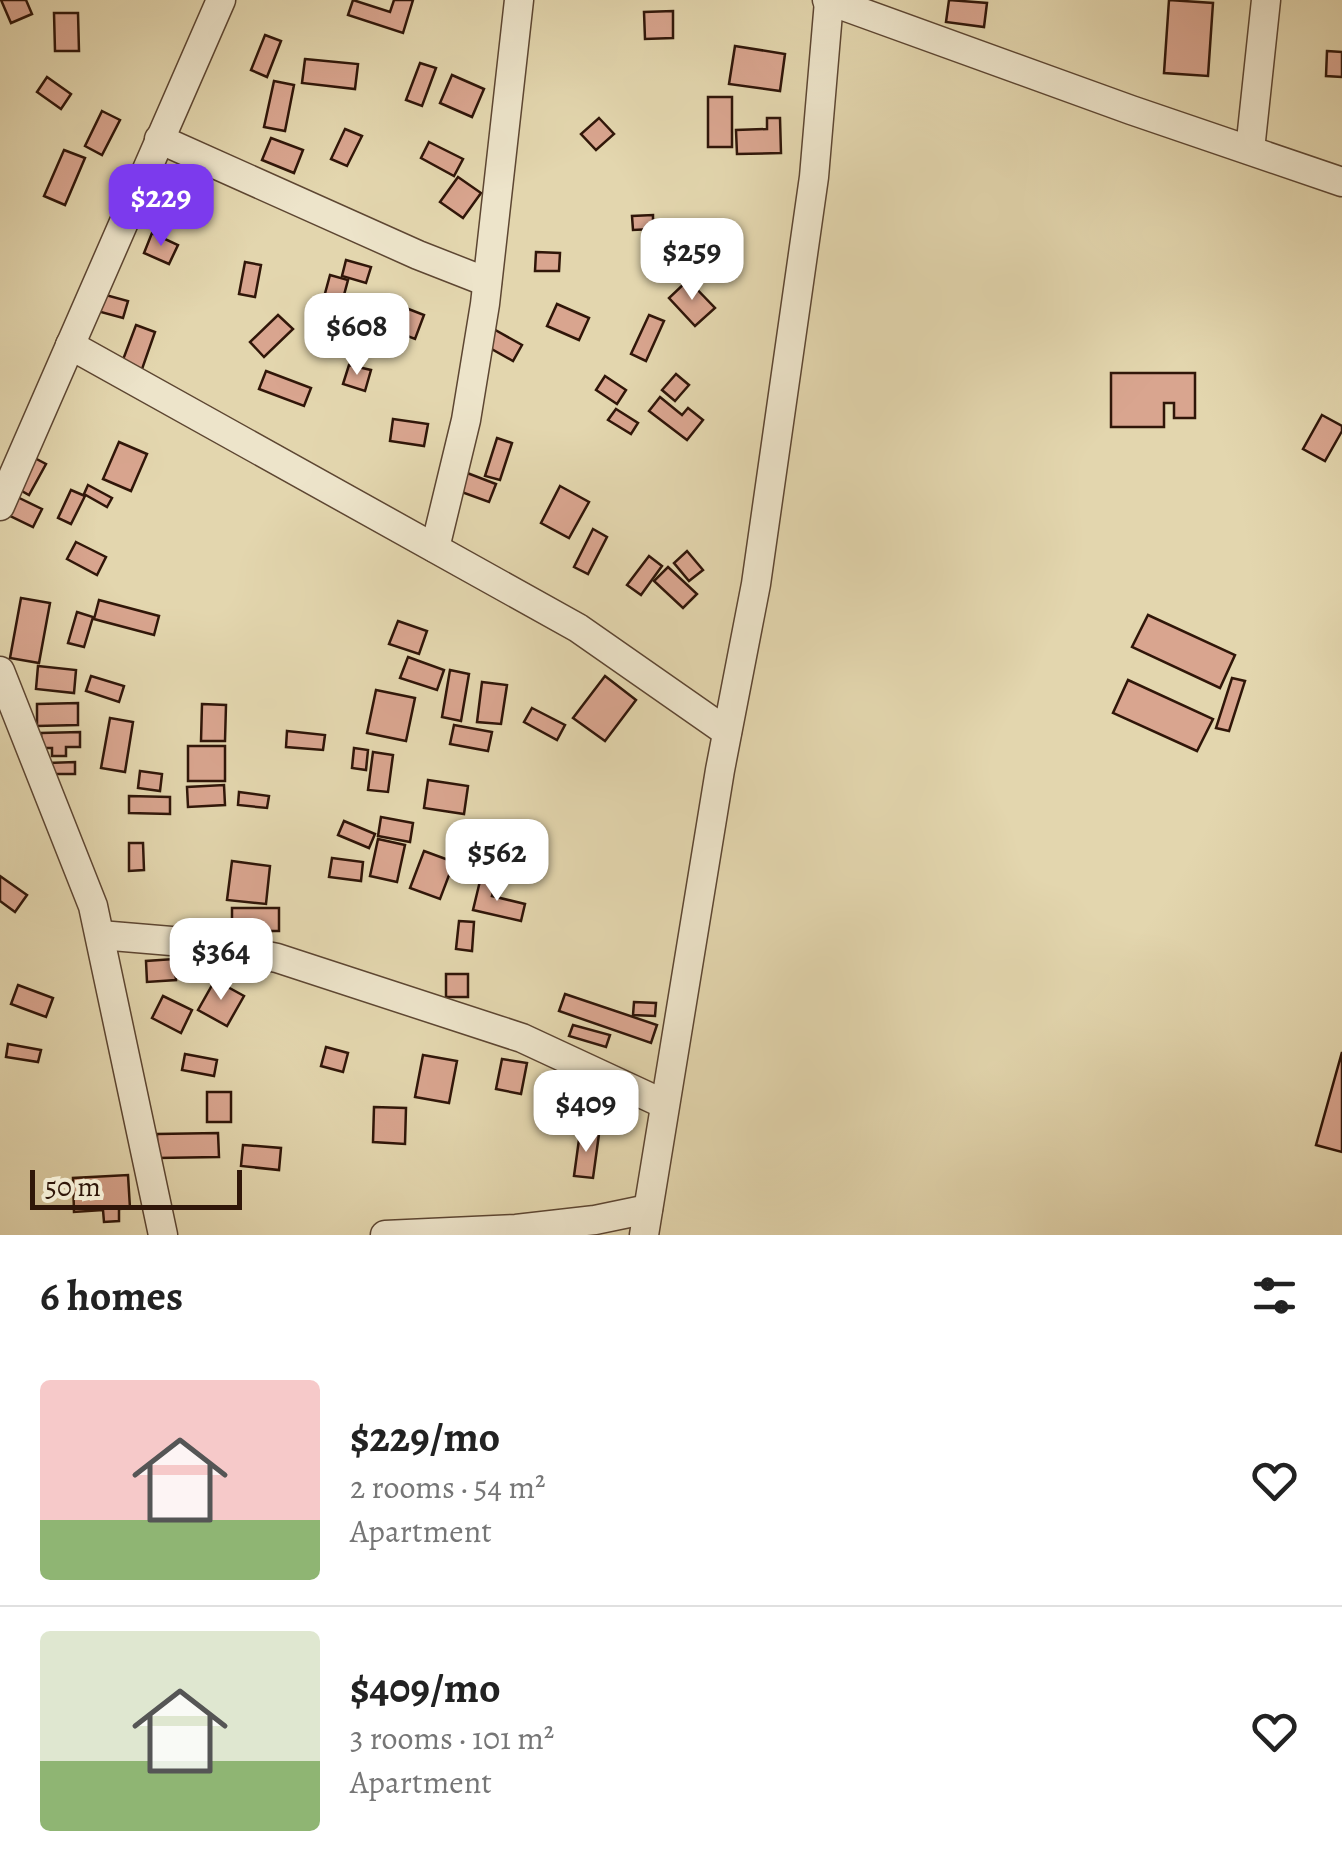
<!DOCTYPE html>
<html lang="en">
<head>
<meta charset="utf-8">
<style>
	body { margin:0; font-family:Alegreya,serif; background:#f2f2f2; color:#222; height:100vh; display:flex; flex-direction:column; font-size:38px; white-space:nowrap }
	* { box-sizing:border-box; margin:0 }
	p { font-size:32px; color:#767676 }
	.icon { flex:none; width:55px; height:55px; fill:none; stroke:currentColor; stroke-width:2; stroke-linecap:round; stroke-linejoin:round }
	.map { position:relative; height:1235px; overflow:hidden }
	.side { display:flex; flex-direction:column; background:#fff; flex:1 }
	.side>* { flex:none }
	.scale { position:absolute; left:30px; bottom:25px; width:212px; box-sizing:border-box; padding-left:10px; border:5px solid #301609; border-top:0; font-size:28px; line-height:35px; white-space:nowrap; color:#301609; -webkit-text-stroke:8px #ede4ca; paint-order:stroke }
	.price { position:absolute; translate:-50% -85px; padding:0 22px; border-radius:20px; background:#fff; color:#222; font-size:32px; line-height:65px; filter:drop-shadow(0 2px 5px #0008) }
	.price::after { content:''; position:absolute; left:50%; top:60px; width:30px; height:22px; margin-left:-15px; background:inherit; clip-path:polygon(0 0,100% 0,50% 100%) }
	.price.on { background:#7c3aed; color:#fff }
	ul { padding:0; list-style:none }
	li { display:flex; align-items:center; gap:30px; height:250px; padding:0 40px }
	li+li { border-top:2px solid #e0e0e0 }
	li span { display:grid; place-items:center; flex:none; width:280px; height:200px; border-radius:10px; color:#555 }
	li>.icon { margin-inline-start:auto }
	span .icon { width:120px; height:120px; fill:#fffc; stroke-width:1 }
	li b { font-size:42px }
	h2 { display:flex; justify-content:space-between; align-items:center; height:120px; padding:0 40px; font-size:42px }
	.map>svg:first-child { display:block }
</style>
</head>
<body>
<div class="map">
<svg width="1342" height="1235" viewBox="0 0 1342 1235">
	<rect width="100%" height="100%" fill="#e3d6ae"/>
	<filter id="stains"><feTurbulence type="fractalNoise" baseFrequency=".002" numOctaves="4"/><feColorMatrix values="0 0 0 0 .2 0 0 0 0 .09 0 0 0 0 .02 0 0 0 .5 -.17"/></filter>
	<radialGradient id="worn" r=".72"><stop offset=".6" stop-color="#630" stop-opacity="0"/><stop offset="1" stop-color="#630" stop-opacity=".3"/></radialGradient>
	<!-- building -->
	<g fill="#d9a58f" stroke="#301609" stroke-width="2.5">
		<path d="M1,0h25l6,14 -21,9z"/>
		<path d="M353,0l37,12 4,-12h19l-10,33 -55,-18z"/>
		<path d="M949,0l38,3 -3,24 -38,-5z"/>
		<path d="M1169,0l44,3 -5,73 -44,-3z"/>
		<path d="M673,11v27l-28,1 -1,-27z"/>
		<path d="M54,13h24l1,38h-24z"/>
		<path d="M265,35l16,6 -14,36 -16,-7z"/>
		<path d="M735,46l50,8 -5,37 -51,-7z"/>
		<path d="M1327,51l15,1v25l-16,-1z"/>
		<path d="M305,59l53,5 -3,25 -53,-6z"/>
		<path d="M420,63l16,5 -14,38 -16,-6z"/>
		<path d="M452,75l32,14 -12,28 -32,-14z"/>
		<path d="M47,77l24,17 -10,15 -24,-17z"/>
		<path d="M274,81l20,4 -9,46 -21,-4z"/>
		<rect x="708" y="97" width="24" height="50"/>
		<path d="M102,111l18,9 -18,35 -17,-9z"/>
		<path d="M599,118l15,16 -18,16 -15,-16z"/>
		<path d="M767,118h13l1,35 -44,1 -1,-24 31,-1z"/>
		<path d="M345,129l17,7 -15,30 -16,-7z"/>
		<path d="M271,138l32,12 -9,23 -32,-13z"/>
		<path d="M429,142l34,17 -9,17 -33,-18z"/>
		<path d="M64,150l21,8 -20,47 -21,-9z"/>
		<path d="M458,177l23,16 -18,25 -23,-16z"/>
		<path d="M653,215v14l-20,1 -1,-14z"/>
		<path d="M152,233l26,12 -9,19 -25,-11z"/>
		<path d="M536,252l24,1 -1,18h-24z"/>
		<path d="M346,260l25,7 -5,16 -24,-7z"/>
		<path d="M245,262l16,3 -6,32 -16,-3z"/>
		<path d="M330,275l18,5 -10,37 -18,-5z"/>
		<path d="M688,280l27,28 -20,18 -26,-28z"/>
		<path d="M102,294l26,7 -5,17 -26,-7z"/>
		<path d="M393,303l31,12 -9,24 -31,-12z"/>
		<path d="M557,304l32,14 -10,22 -32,-14z"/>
		<path d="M278,315l15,14 -29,28 -14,-15z"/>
		<path d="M649,315l15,6 -18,40 -15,-7z"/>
		<path d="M136,325l19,7 -14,40 -20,-7z"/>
		<path d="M490,327l32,18 -9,16 -32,-18z"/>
		<path d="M349,365l22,5 -6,21 -22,-7z"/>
		<path d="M266,371l45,17 -7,18 -45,-17z"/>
		<path d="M1111,373h84v45h-21v-15h-10v24h-53z"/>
		<path d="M676,374l13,11 -14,16 -13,-11z"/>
		<path d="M605,376l21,14 -9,14 -21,-14z"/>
		<path d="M660,397l22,18 6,-7 15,12 -16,20 -38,-29z"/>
		<path d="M616,409l22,14 -7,11 -23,-14z"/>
		<path d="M1322,415l20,11v5l-17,30 -22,-12z"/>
		<path d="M393,419l35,5 -4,22 -34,-5z"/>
		<path d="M497,438l15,5 -12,37 -15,-4z"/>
		<path d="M119,442l28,12 -16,37 -28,-12z"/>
		<path d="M27,454l19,10 -17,31 -18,-10z"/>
		<path d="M462,471l34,13 -7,18 -33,-12z"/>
		<path d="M88,485l24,13 -5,9 -23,-13z"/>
		<path d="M560,486l29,16 -20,36 -28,-15z"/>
		<path d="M71,490l14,6 -14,28 -13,-6z"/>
		<path d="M9,493l33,16 -9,18 -33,-16z"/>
		<path d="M593,529l14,8 -19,37 -14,-7z"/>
		<path d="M76,542l30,15 -9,18 -30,-16z"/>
		<path d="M687,551l16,19 -14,11 -15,-18z"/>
		<path d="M649,556l13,10 -21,29 -14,-10z"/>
		<path d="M668,567l29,27 -14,14 -29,-27z"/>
		<path d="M21,598l29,5 -11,60 -29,-5z"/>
		<path d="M99,600l60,16 -5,19 -60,-16z"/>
		<path d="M77,612l16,5 -9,30 -16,-4z"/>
		<path d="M1148,615l87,40 -15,33 -88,-41z"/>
		<path d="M398,621l29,10 -8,23 -30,-10z"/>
		<path d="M408,657l36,13 -7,20 -37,-12z"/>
		<path d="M38,666l38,4 -2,23 -38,-4z"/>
		<path d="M450,670l19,4 -8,47 -19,-4z"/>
		<path d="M91,676l33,10 -5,16 -33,-11z"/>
		<path d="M605,676l31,24 -31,41 -32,-23z"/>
		<path d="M1232,678l13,3 -16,50 -13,-3z"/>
		<path d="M1128,680l85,39 -16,32 -84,-38z"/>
		<path d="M482,682l25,3 -6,39 -24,-2z"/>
		<path d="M376,690l39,8 -9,43 -39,-8z"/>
		<path d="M78,703v22l-41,1v-22z"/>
		<path d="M202,704l24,1 -1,36h-24z"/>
		<path d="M532,708l33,17 -8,15 -33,-18z"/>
		<path d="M110,718l23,4 -8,50 -24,-4z"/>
		<path d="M454,725l38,7 -4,19 -38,-7z"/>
		<path d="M287,731l38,4 -2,15 -37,-3z"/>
		<path d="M80,732v15h-14v9h-14v-8h-10l-1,-15z"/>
		<rect x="188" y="746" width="37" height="35"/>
		<path d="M354,748l14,2 -2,20 -14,-2z"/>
		<path d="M373,752l20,3 -5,37 -20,-2z"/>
		<path d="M75,762v12h-27v-11z"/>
		<path d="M140,771l22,3 -2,17 -22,-3z"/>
		<path d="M428,780l40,6 -4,28 -40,-6z"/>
		<path d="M224,785l1,20 -37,2 -1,-20z"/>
		<path d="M239,792l30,4 -2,12 -29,-3z"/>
		<path d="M129,796l41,1v17l-41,-1z"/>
		<path d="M381,817l32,6 -3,19 -32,-6z"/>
		<path d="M344,821l31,13 -6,14 -31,-13z"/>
		<path d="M378,839l27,6 -8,37 -27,-6z"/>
		<path d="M129,843h14l1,27 -15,1z"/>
		<path d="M424,851l30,11 -14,37 -30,-11z"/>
		<path d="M332,858l31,4 -2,19 -32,-4z"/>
		<path d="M232,861l38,5 -4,38 -39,-4z"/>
		<path d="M0,876l27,19 -12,17 -15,-11z"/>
		<path d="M480,881l15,4 -3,11 33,8 -4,17 -48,-11z"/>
		<rect x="232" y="908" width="47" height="23"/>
		<path d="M459,921l15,1 -2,29 -16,-2z"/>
		<path d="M209,953l32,2 -1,17 -31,-2z"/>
		<path d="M174,959l2,21 -29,2 -1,-21z"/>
		<rect x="446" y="974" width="22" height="23"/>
		<path d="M215,980l29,16 -17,30 -29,-16z"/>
		<path d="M18,985l35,13 -7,19 -35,-13z"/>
		<path d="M565,994l92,31 -6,18 -92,-32z"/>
		<path d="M163,996l29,14 -11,23 -29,-15z"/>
		<path d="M634,1002l22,1 -1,13 -22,-1z"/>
		<path d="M573,1025l37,10 -4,12 -37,-11z"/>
		<path d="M8,1044l33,6 -3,12 -32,-5z"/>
		<path d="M326,1047l22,6 -5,19 -22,-6z"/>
		<path d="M1342,1052v100l-26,-7z"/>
		<path d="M185,1054l32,6 -3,16 -32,-6z"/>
		<path d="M423,1055l34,6 -8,42 -34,-6z"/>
		<path d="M502,1059l25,4 -6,31 -25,-5z"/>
		<rect x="207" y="1092" width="24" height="30"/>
		<path d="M374,1107l32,1 -1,36 -32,-2z"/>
		<path d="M580,1132l19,2 -6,44 -19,-2z"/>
		<path d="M218,1133l1,24 -62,1v-24z"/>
		<path d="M243,1145l38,3 -2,22 -38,-4z"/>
		<path d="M128,1175l2,33 -11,1v12l-15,1 -1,-12 -29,2 -1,-34z"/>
	</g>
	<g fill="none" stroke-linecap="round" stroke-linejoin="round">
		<defs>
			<g id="street">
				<path d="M827,0l304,110 211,72"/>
				<path d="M159,139l259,116 69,27"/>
				<path d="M1250,150l16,-150"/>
				<path d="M70,345l508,283 149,104"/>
				<path d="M0,506l221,-506"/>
				<path d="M435,548l31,-128 19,-116 34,-304"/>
				<path d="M0,671l93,235 70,329"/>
				<path d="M100,935l107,9 70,14 245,80 142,66"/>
				<path d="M385,1235l131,-6 79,-9 53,-11"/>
				<path d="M644,1235l76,-465 36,-186 58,-407 15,-176"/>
			</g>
		</defs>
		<!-- street casing -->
		<use href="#street" stroke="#5d4632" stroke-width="31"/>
		<!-- street -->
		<use href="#street" stroke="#ede4ca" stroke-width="28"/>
	</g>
	<rect width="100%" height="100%" filter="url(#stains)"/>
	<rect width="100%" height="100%" fill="url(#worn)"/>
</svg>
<div class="scale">50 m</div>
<b class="price on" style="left:161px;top:249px">$229</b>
<b class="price" style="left:692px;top:303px">$259</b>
<b class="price" style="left:357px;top:378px">$608</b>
<b class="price" style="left:497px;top:904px">$562</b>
<b class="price" style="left:221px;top:1003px">$364</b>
<b class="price" style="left:586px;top:1155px">$409</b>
</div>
<section class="side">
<h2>6 homes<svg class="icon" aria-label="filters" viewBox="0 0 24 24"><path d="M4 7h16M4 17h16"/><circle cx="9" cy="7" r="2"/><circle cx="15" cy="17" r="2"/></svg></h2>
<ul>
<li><span style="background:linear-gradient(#f6c9c9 70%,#8fb573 0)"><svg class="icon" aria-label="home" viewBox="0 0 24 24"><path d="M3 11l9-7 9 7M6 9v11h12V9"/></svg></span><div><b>$229/mo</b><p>2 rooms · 54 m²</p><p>Apartment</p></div><svg class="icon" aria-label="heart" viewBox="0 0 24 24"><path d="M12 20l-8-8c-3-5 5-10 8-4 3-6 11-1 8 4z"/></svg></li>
<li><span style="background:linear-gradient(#dfe7d0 65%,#8fb573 0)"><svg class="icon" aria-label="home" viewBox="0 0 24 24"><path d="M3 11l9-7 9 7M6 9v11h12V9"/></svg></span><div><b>$409/mo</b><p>3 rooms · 101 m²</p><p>Apartment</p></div><svg class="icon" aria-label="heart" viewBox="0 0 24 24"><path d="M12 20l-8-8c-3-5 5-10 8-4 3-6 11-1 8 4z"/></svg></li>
</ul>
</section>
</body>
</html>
